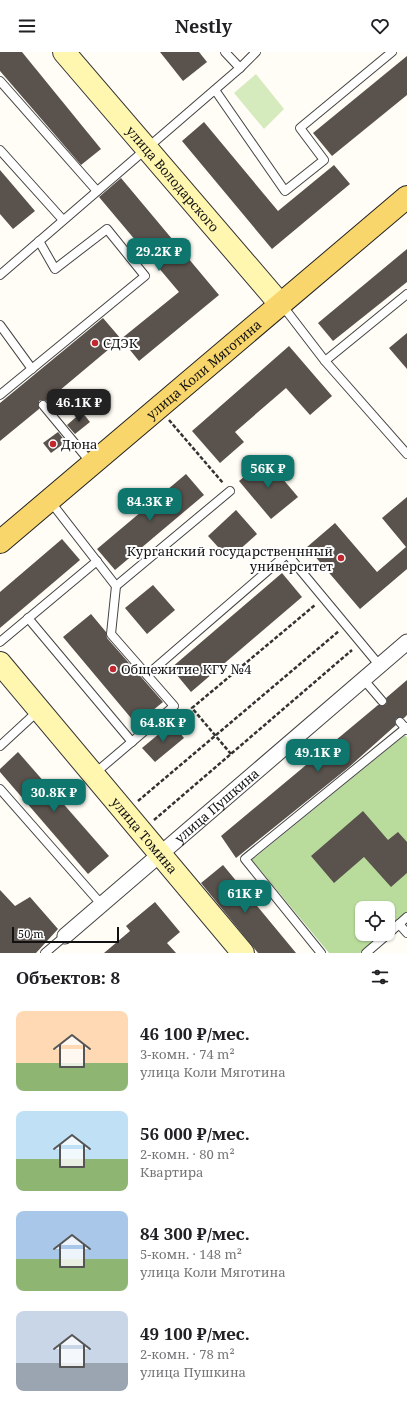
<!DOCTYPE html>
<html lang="ru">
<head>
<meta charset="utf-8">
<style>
	body { margin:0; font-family:"Noto Serif",serif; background:#f6f6f6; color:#202124; height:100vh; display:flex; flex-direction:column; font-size:15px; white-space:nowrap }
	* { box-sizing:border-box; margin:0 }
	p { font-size:13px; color:#757577 }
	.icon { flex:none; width:22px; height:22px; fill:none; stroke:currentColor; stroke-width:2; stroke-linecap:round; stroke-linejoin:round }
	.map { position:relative; height:901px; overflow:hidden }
	.details { display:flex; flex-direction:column; background:#fff; flex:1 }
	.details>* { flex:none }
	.controls { position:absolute; left:355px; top:849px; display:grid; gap:8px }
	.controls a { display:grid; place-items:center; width:40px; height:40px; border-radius:8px; background:#fff; box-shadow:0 1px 3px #0004; font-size:20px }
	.scale { position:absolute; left:12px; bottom:10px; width:107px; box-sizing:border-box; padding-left:4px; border:2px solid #111; border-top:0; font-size:11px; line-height:14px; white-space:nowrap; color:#111; -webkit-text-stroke:3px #fff; paint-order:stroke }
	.price { position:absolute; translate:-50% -34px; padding:0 9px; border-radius:8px; background:#0f766e; color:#fff; font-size:13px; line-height:26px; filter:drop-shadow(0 1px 2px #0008) }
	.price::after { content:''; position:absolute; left:50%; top:24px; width:12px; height:9px; margin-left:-6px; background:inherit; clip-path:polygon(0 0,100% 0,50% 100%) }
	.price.on { background:#222; color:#fff }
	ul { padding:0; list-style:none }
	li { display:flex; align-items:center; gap:12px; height:100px; padding:0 16px }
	li span { display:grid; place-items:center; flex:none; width:112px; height:80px; border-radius:8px; color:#555 }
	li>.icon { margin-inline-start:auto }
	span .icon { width:48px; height:48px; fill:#fffc; stroke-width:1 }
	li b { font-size:17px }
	h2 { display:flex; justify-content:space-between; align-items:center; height:48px; padding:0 16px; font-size:17px }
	header { display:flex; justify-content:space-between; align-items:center; height:52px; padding:0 16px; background:#fff; font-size:18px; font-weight:700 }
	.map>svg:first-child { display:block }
</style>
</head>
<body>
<header><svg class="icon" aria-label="menu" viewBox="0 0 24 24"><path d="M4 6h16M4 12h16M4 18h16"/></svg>Nestly<svg class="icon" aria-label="heart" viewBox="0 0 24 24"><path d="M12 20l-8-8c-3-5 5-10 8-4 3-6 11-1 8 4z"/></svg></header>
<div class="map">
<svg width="407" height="901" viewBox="0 0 407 901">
	<rect width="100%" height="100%" fill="#fffdf5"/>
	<!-- green -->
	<path fill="#d5ebbd" d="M256,22l28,35 -20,20 -30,-36z"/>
	<!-- forest -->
	<path fill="#b9dc9c" d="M405,683l2,3v174l-19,17v-21h-26v26h20l-22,19h-31l-77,-93z"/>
	<!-- building -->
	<g fill="#5a524d">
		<path d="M0,0h22l79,97 -20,16 -81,-94z"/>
		<path d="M160,0h39l8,10 -24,19z"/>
		<path d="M407,4v39l-75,61 -19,-23z"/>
		<path d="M204,70l74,89 56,-46 16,19 -78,65 -90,-108z"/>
		<path d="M0,118l35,41 -22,18 -13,-15z"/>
		<path d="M121,126l98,117 -80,66 -18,-22 58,-47 -80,-95z"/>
		<path d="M407,197v33l-74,59 -15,-18z"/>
		<path d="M103,266l18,21 -74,62 -5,-1 -3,1v8l-39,32v-38z"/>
		<path d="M407,281v36l-18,-21z"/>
		<path d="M289,294l43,50 -22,19 -24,-27 -51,44 9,10 -24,21 -28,-32z"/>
		<path d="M82,360l8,10 -15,12 -8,-9z"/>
		<path d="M58,380l8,10 -15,11 -8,-10z"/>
		<path d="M266,407l32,38 -27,22 -32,-38z"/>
		<path d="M186,422l18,21 -89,75 -18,-21z"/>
		<path d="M407,445v72l-47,40 -53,-62 28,-24 42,49 29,-25 -24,-29z"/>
		<path d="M236,458l21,24 -28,25 -21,-23z"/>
		<path d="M62,487l18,21 -80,68v-36z"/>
		<path d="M282,521l20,24 -111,95 -20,-24z"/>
		<path d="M153,533l22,25 -28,24 -22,-26z"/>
		<path d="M91,562l15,18 1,6 56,64 -27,22 -73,-87z"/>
		<path d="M407,628v35l-3,3h-7l-2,3 1,4 -47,42 -113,91 -15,-22 157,-131h7l2,-3 -1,-4z"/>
		<path d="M172,671l12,15 -29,24 -13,-14z"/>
		<path d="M18,700l91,104 -21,18 -88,-102v-3z"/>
		<path d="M363,759l25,29 10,-8 9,10v31l-16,14 -27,-30 -30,26 -23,-27z"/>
		<path d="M223,813l73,88h-38l-4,-5 -53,-65z"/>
		<path d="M0,838l15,16 15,-9 28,32 -22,24h-36z"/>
		<path d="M155,850l25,30 -13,11 9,10h-72l26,-22 -4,-5z"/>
	</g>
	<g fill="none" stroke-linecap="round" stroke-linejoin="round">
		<defs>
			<g id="lane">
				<path d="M225,0l15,16"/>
				<path d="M0,29l97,110"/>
				<path d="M215,38l70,101 39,-31 -24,-32 92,-76"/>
				<path d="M0,98l63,70"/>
				<path d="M0,223l240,-207 16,-16"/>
				<path d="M282,253l43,56 82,-67"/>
				<path d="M0,273l32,44"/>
				<path d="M325,309l82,93"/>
				<path d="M0,343l145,-119 -38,-47 -52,40 -16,-28"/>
				<path d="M43,353l49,59"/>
				<path d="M50,449l66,85 -5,48 63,72 -80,68"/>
				<path d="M116,534l114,-95"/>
				<path d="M28,566l104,124"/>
				<path d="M0,590l97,-81"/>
				<path d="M147,623l140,-121 93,112"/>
				<path d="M364,628l18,21"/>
				<path d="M400,670l7,8"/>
				<path d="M0,694l38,-35"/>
				<path d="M0,737l102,116"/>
				<path d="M399,872l8,9"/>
				<path d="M388,882l19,-17"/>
				<path d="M45,901l20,-17"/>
				<path d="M321,901l-76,-94 162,-132"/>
				<path d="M366,901l22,-19"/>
			</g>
			<g id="street">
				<path id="s1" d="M65,884l342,-294"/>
			</g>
			<g id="secondary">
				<path id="s2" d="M64,0l217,253"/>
				<path id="s3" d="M0,611l243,290"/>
			</g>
			<g id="primary">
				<path id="s4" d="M0,490l407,-345"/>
			</g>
		</defs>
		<!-- lane casing -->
		<use href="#lane" stroke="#444" stroke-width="10"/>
		<!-- street casing -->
		<use href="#street" stroke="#444" stroke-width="17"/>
		<!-- secondary casing -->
		<use href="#secondary" stroke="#333" stroke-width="24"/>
		<!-- primary casing -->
		<use href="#primary" stroke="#222" stroke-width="24"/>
		<!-- path -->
		<g stroke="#333" stroke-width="2.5" stroke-dasharray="4 2" stroke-linecap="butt">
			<path d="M169,368l54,63"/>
			<path d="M231,702l-39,-46 123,-103"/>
			<path d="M138,749l201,-170"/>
			<path d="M154,768l198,-170"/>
		</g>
		<!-- lane -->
		<use href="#lane" stroke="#fff" stroke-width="8"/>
		<!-- street -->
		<use href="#street" stroke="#fff" stroke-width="15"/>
		<!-- secondary -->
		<use href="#secondary" stroke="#fff6b0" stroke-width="22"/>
		<!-- primary -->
		<use href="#primary" stroke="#f9d66b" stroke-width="22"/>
	</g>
	<!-- markers -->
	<g fill="#c4262e" stroke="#fff" stroke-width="1.5">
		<circle cx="95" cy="291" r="4"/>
		<circle cx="53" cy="392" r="4"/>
		<circle cx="341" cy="506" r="4"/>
		<circle cx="113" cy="617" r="4"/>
	</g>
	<g text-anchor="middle" stroke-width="4" stroke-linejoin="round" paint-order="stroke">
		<!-- street labels -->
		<g font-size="13" fill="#111" stroke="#fff">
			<text dy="5" stroke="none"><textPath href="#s2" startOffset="167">улица Володарского</textPath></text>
			<text dy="5" stroke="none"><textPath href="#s4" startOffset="267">улица Коли Мяготина</textPath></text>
			<text dy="5" stroke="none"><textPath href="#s1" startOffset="200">улица Пушкина</textPath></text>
			<text dy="5" stroke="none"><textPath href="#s3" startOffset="225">улица Томина</textPath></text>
		</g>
		<!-- poi labels -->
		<g font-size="13" fill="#111" stroke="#fff" text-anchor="start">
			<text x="103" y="296">СДЭК</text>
			<text x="61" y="397">Дюна</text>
			<text x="333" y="504" text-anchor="end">Курганский государственнный<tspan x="333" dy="15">университет</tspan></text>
			<text x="121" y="622">Общежитие КГУ №4</text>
		</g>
	</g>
</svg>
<div class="controls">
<a><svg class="icon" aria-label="locate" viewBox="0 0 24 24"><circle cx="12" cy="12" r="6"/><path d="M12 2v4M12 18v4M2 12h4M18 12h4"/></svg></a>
</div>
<div class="scale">50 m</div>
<b class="price" style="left:159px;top:220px">29.2K ₽</b>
<b class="price on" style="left:79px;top:371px">46.1K ₽</b>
<b class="price" style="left:268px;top:437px">56K ₽</b>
<b class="price" style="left:150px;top:470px">84.3K ₽</b>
<b class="price" style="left:163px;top:691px">64.8K ₽</b>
<b class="price" style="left:318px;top:721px">49.1K ₽</b>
<b class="price" style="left:54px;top:761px">30.8K ₽</b>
<b class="price" style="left:245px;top:862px">61K ₽</b>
</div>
<section class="details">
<h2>Объектов: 8<svg class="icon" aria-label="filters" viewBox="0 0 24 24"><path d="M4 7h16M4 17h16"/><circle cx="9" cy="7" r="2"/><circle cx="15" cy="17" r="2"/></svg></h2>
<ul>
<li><span style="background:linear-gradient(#ffd9b3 65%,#8fb573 0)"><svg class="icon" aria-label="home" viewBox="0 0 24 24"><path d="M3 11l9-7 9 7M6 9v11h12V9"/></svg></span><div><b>46 100 ₽/мес.</b><p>3-комн. · 74 m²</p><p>улица Коли Мяготина</p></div></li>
<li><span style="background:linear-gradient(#bfe0f5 60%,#8fb573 0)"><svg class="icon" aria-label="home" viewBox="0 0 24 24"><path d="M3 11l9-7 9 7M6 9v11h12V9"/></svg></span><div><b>56 000 ₽/мес.</b><p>2-комн. · 80 m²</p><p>Квартира</p></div></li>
<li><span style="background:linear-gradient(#a9c7e8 60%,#8fb573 0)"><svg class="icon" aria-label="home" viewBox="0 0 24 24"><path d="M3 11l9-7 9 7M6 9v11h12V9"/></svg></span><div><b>84 300 ₽/мес.</b><p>5-комн. · 148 m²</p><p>улица Коли Мяготина</p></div></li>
<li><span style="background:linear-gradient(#c9d6e8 65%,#9aa5b1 0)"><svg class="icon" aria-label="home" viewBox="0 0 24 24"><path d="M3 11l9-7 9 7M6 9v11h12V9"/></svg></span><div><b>49 100 ₽/мес.</b><p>2-комн. · 78 m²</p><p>улица Пушкина</p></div></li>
</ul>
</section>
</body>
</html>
